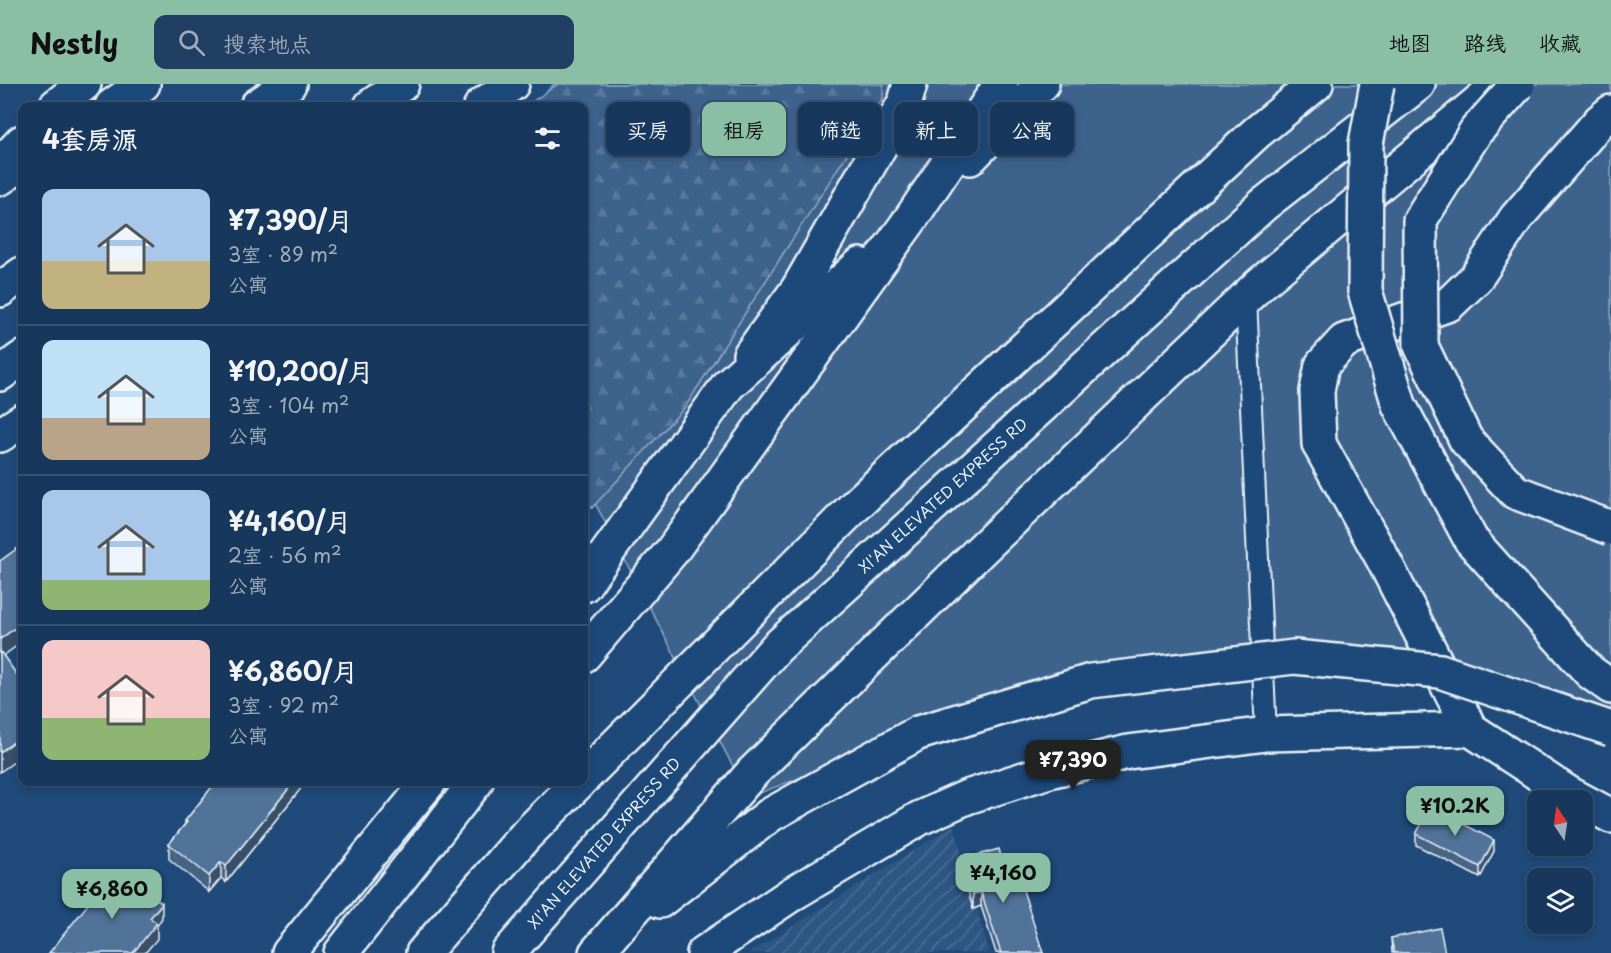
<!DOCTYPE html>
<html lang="zh">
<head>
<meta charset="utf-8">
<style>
	body { margin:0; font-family:"Playpen Sans","LXGW WenKai TC",sans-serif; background:#203f62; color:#f1f3f6; height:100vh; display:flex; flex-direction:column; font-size:22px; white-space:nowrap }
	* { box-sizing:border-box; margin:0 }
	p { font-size:20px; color:#9eacbb }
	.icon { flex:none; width:33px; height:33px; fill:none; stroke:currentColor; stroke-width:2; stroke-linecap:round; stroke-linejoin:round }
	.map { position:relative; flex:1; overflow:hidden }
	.drawer { position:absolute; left:18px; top:18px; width:570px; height:684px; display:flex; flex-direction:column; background:#17385c; border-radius:12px; box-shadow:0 3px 9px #0003,0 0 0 2px #365272 }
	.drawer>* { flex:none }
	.guide { position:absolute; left:606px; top:18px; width:570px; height:54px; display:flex; gap:12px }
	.needle { width:39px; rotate:347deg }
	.buttons { position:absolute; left:1527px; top:706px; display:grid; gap:12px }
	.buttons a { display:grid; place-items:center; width:66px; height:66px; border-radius:12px; background:#17385c; box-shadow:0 3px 9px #0003,0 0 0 2px #365272; font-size:30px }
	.price { position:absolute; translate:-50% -51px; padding:0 14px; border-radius:12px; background:#8abfa5; color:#111; font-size:20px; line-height:39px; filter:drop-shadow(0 2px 3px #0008) }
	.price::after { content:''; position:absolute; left:50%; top:36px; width:18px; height:14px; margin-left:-9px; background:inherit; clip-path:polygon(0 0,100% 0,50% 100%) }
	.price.selected { background:#222; color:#fff }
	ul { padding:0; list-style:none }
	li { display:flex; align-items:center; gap:18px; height:150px; padding:0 24px }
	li+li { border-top:2px solid #365272 }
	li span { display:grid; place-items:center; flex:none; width:168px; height:120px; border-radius:12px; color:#555 }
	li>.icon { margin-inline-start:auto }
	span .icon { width:72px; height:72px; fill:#fffc; stroke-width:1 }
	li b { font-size:26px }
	h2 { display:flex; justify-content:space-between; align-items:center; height:72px; padding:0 24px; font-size:26px }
	.pill { padding:0 21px; border-radius:12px; background:#17385c; box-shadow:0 3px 9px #0003,0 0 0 2px #365272; font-size:21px; line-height:54px }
	.pill.selected { background:#8abfa5; color:#111 }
	header { display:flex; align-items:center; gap:36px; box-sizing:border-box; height:84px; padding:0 30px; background:#8abfa5; color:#111 }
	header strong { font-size:28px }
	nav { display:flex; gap:33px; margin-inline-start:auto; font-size:21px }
	.search { width:420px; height:54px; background:#203f62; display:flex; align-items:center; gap:15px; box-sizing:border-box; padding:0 21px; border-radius:12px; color:#9eacbb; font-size:22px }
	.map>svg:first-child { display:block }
</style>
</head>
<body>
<header>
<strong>Nestly</strong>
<div class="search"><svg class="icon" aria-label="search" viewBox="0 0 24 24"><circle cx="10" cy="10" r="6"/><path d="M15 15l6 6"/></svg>搜索地点</div>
<nav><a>地图</a><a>路线</a><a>收藏</a></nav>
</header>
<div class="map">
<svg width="1611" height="869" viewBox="0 0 1611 869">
	<defs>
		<pattern id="industrial-furrows" width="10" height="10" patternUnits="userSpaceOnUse" patternTransform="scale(1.5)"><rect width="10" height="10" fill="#2e5683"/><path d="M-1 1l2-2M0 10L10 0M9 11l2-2" fill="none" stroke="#4c6f95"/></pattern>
		<pattern id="forest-firs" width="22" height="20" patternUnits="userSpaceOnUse" patternTransform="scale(1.5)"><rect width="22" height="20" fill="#3c628c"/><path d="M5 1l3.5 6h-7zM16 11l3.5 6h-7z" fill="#58799d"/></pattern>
	</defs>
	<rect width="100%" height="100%" fill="#1f4a7a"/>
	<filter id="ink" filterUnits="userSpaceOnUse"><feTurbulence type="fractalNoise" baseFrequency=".0167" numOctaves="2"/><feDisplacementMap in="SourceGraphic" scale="12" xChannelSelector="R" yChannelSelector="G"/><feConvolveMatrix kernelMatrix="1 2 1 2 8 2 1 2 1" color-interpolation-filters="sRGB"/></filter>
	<g filter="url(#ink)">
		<!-- industrial -->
		<path fill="url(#industrial-furrows)" d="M954,741l35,128h-239z"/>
		<!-- green -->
		<path fill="#3c628c" stroke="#92aac2" stroke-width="1.5" d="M554,0h1057v647l-317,-74 -376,76 -169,64 -154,-294 -11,-397h-51z"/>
		<!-- forest -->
		<path fill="url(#forest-firs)" stroke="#92aac2" stroke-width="1.5" d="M558,0h325v14l-198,309 -93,101 -8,-10v-392h-58z"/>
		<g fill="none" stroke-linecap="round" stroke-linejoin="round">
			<defs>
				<path id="service" d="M1246,214l20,436"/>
				<path id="minor" d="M1470,645l-87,-170 -64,-115 -2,-53 5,-26 22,-24 105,-37 27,-26 40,-60 84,-97 11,-9"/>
				<g id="tertiary">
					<path d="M481,22l31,-22"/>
					<path d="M750,271l48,-66 107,-187 5,-18"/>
					<path d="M0,351l22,-14"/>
					<path d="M704,869l88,-59 128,-76 47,-21 82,-26 79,-19 138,-18 204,-5 98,64 43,23"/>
				</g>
				<g id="secondary">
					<path d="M56,22l28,-22"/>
					<path d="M0,81l22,-23"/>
					<path d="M584,501l144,-200"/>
					<path d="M289,869l140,-171"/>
				</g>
				<g id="primary">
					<path d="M112,22l31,-22"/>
					<path d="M257,22l32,-22"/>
					<path d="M371,22l31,-22"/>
					<path d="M0,94l22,-15"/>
					<path d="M0,206l22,-16"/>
					<path d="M0,290l22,-16"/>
				</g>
				<g id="trunk">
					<path d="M970,74l72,-74"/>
					<path d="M728,301l132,-120"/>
					<path d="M1471,456l119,132 21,15"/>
					<path d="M584,571l88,-104 238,-331 91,-136"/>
					<path d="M584,693l275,-275 397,-369 60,-49"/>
					<path d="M660,817l110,-86 148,-82"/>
					<path d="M341,869l135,-171"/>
					<path d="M423,869l103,-118 53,-53"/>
					<path id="s1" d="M508,869l268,-305 487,-443 155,-121"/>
					<path d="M596,869l157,-181 229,-223 277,-264 241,-201"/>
				</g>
			</defs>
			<!-- service casing -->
			<use href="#service" stroke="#e8f1f8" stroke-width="24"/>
			<!-- minor casing -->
			<use href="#minor" stroke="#e8f1f8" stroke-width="38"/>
			<!-- tertiary casing -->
			<use href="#tertiary" stroke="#e8f1f8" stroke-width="38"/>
			<!-- secondary casing -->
			<use href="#secondary" stroke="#e8f1f8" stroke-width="38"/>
			<!-- primary casing -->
			<use href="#primary" stroke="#e8f1f8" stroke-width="38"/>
			<!-- trunk casing -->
			<use href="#trunk" stroke="#e8f1f8" stroke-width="38"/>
			<!-- service -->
			<use href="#service" stroke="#1f4a7a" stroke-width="20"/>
			<!-- minor -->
			<use href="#minor" stroke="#1f4a7a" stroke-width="33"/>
			<!-- tertiary -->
			<use href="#tertiary" stroke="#1f4a7a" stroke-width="33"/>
			<!-- secondary -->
			<use href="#secondary" stroke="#1f4a7a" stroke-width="33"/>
			<!-- primary -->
			<use href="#primary" stroke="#1f4a7a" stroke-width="33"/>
			<!-- trunk -->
			<use href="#trunk" stroke="#1f4a7a" stroke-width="33"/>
			<defs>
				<g id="trunk-bridge">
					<path d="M1377,0l-11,60 -1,147 34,114 72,135"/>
					<path d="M1518,0l-42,47 -56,89 1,126 45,94 49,52 96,36"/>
					<path d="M918,649l173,-52 203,-24 146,14 171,58"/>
				</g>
			</defs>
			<!-- trunk-bridge casing -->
			<use href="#trunk-bridge" stroke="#e8f1f8" stroke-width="38" stroke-linecap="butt"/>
			<!-- trunk-bridge -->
			<use href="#trunk-bridge" stroke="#1f4a7a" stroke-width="33"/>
		</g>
		<!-- wall -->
		<g fill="#466384" stroke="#e8f1f8" stroke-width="1.5">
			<path d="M216,698h90l-80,100 -5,-4 -12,14 -40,-33v-15l16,-20v-3z"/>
			<path d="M1416,750l78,17 -14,27 -64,-33z"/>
			<path d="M963,775l47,31 33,63h-47l-15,-47 -8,3 -10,-36z"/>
			<path d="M1391,854l54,15h-53z"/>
		</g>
		<!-- shaded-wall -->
		<g fill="#39506b" stroke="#e8f1f8" stroke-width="1.5">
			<path d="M22,539v19l-22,16v-19z"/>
			<path d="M22,652v20l-22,16v-20z"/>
			<path d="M294,698h12l-80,100v-16z"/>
			<path d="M1494,756v11l-14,27v-11z"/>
			<path d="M221,778v16l-12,14v-16z"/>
			<path d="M981,808v14l-8,3v-15z"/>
			<path d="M162,819v15l-5,8v13l-12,14h-12l17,-35z"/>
		</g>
		<!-- building -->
		<g fill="#517399" stroke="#e8f1f8" stroke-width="1.5">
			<path d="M22,461v78l-22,16v-78z"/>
			<path d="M0,567l22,31v54l-22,16z"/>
			<path d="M216,698h78l-68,84 -5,-4 -12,14 -40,-32 18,-22 -2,-1z"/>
			<path d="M1431,723l63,33 -14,27 -64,-33z"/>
			<path d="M999,765l11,41 12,-3 21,66h-42l-20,-61 -8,2 -10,-35z"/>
			<path d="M120,786l42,33 -12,15 7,5 -24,30h-84l51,-64 3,2z"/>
			<path d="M1440,844l5,25h-51l-3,-15z"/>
		</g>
	</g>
	<g text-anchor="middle" stroke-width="4.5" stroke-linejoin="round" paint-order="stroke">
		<!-- street labels -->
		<g font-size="15" fill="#e8f1f8" stroke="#1f4a7a">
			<text dy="5" stroke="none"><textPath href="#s1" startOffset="632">XI'AN ELEVATED EXPRESS RD</textPath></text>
			<text dy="5" stroke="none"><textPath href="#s1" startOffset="146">XI'AN ELEVATED EXPRESS RD</textPath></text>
		</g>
	</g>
</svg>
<div class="buttons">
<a><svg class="needle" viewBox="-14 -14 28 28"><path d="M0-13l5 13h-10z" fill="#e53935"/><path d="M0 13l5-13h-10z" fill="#9eacbb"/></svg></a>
<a><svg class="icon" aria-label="layers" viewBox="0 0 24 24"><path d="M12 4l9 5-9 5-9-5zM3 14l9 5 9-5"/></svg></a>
</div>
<b class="price selected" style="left:1073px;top:707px">¥7,390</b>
<b class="price" style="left:1455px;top:753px">¥10.2K</b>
<b class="price" style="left:1003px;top:820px">¥4,160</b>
<b class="price" style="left:112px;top:836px">¥6,860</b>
<div class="guide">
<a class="pill">买房</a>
<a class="pill selected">租房</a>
<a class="pill">筛选</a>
<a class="pill">新上</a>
<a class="pill">公寓</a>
</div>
<section class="drawer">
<h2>4套房源<svg class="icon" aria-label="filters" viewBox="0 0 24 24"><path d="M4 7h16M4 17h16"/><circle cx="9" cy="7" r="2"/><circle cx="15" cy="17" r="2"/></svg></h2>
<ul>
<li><span style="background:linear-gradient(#a9c7e8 60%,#c2b280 0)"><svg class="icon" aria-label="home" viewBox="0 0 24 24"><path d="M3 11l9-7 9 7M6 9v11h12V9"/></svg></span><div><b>¥7,390/月</b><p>3室 · 89 m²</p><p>公寓</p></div></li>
<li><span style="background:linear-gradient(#bfe0f5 65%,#b9a48a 0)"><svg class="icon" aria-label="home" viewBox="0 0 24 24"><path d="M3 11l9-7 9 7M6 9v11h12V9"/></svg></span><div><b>¥10,200/月</b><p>3室 · 104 m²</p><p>公寓</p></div></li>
<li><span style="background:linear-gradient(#a9c7e8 75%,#8fb573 0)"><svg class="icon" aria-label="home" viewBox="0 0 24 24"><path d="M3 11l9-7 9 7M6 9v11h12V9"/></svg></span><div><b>¥4,160/月</b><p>2室 · 56 m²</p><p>公寓</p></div></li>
<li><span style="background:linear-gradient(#f6c9c9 65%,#8fb573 0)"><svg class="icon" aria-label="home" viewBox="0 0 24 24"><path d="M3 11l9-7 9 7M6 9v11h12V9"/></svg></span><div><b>¥6,860/月</b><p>3室 · 92 m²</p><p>公寓</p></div></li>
</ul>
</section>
</div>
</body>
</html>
